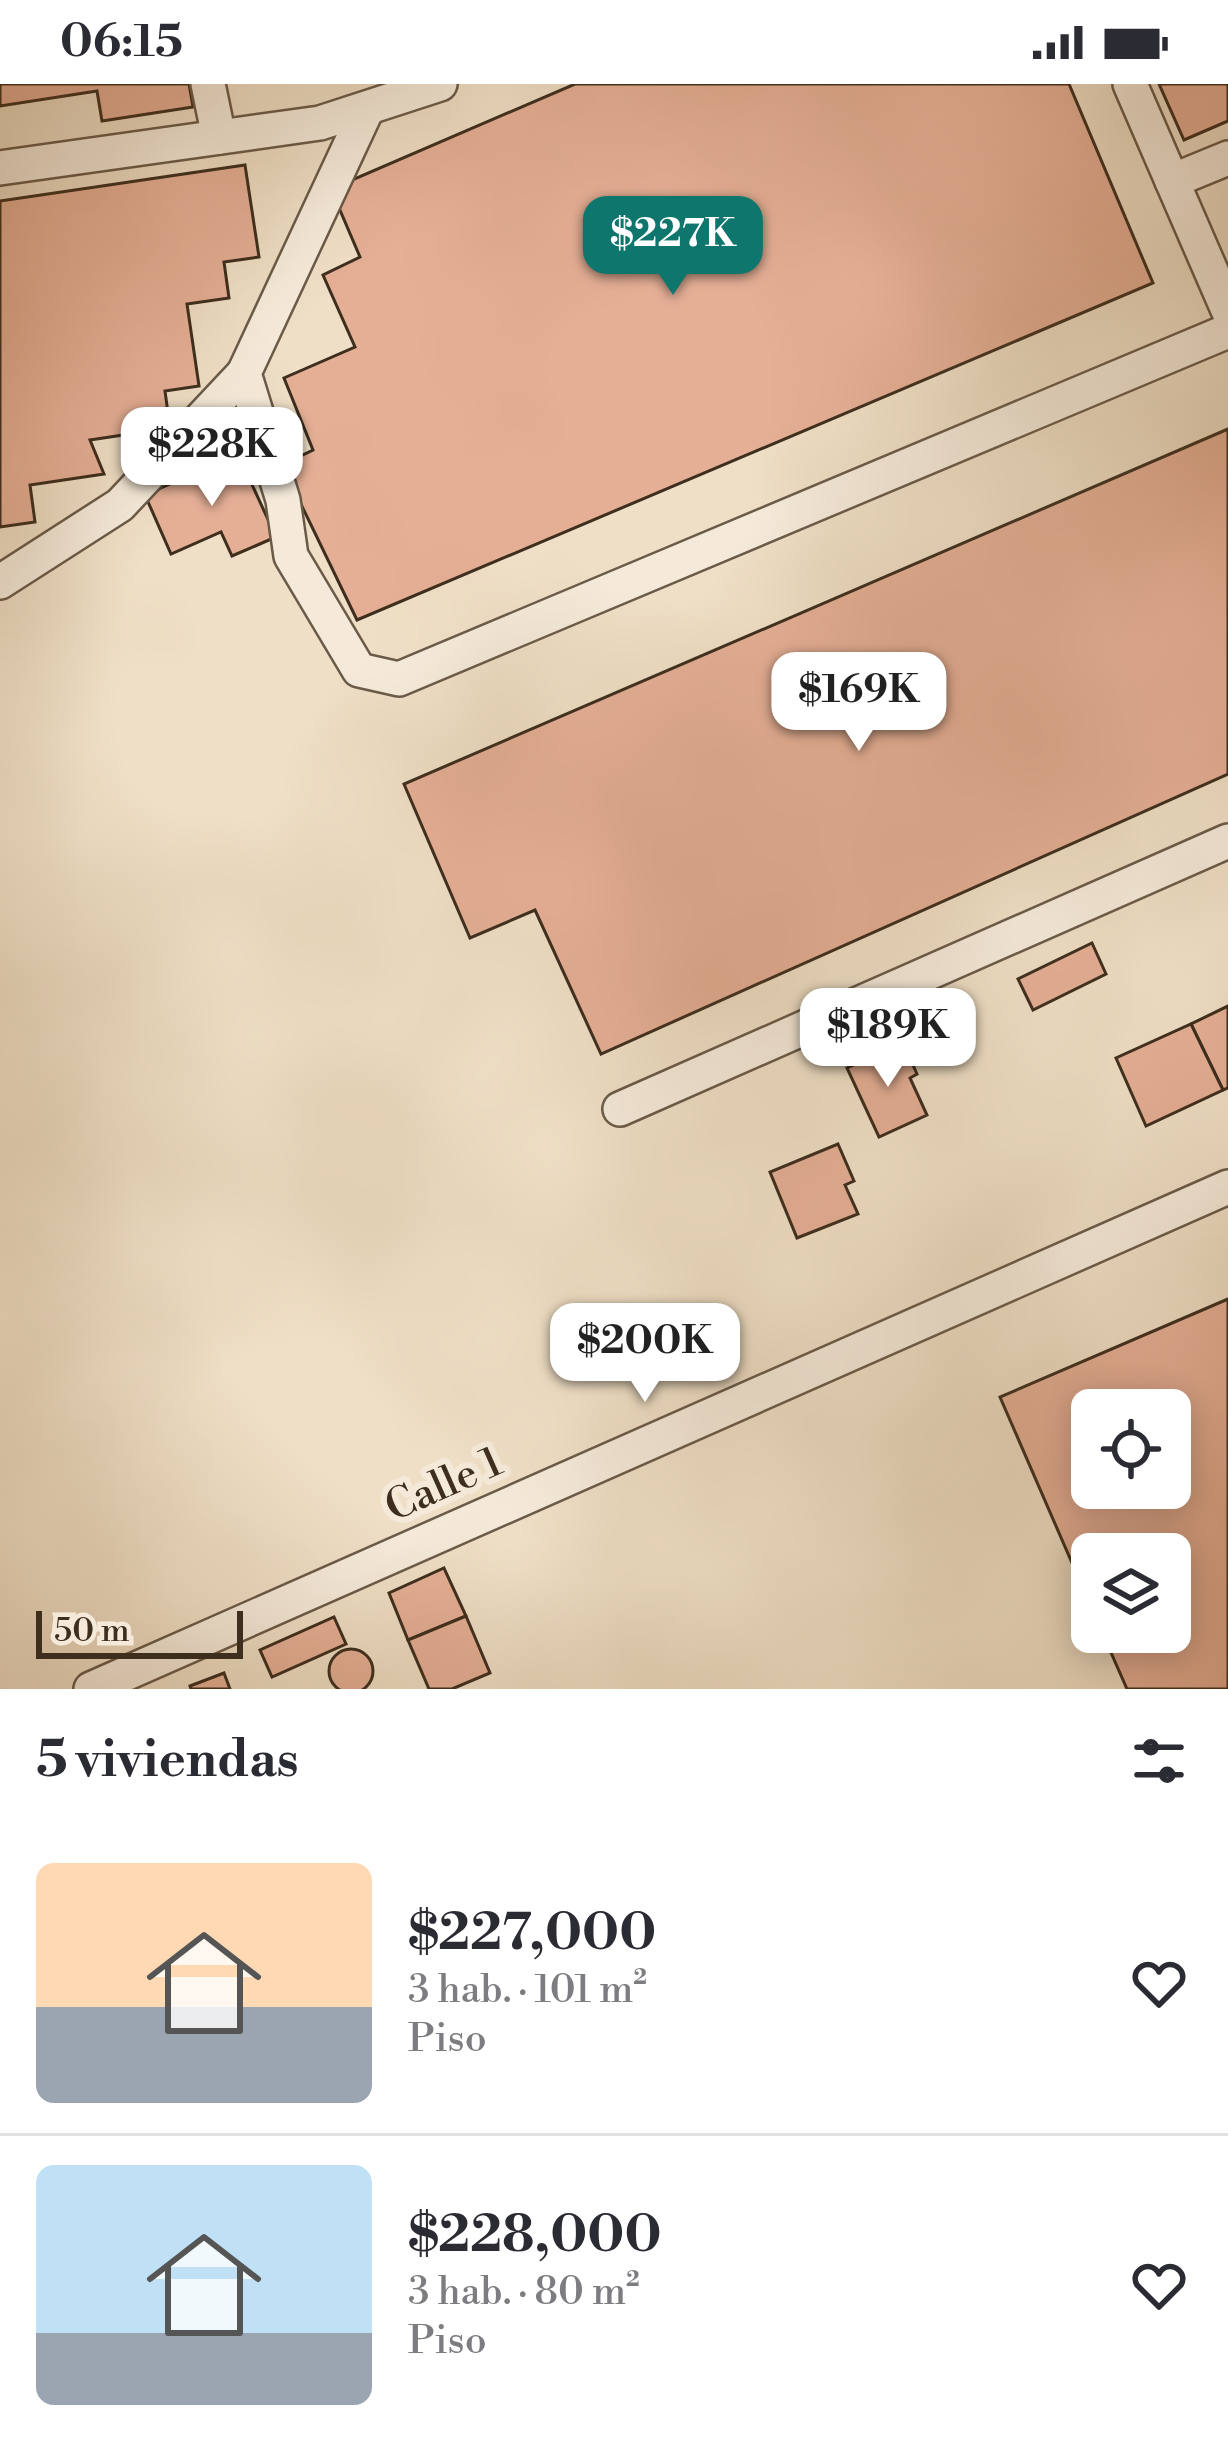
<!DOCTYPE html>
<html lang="es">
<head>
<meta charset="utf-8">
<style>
	body { margin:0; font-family:"Libre Bodoni",serif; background:#f7f7f7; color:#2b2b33; height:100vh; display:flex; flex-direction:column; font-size:45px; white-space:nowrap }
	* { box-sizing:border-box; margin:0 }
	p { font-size:39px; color:#7c7c81 }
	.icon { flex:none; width:66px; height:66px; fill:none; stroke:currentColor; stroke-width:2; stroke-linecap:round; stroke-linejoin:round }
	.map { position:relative; height:1605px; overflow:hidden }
	.sheet { display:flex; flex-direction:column; background:#fff; flex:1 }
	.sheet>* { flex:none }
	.controls { position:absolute; left:1071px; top:1305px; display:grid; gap:24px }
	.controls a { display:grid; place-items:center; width:120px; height:120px; border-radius:18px; background:#fff; box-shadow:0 6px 30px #0003; font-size:60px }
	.scale { position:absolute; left:36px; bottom:30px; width:207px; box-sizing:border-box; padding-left:12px; border:6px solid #3d2e1e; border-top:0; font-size:33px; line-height:42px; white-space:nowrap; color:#3d2e1e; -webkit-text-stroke:9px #f5eada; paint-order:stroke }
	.price { position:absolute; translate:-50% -102px; padding:0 27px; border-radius:24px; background:#fff; color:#222; font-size:39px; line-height:78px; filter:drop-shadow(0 3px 6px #0008) }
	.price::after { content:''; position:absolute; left:50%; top:72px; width:36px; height:27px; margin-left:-18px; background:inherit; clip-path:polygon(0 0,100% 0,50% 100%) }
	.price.current { background:#0f766e; color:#fff }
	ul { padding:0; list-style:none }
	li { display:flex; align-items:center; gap:36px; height:300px; padding:0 36px }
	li+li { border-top:3px solid #e1e1e2 }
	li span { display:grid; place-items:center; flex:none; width:336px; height:240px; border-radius:18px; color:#555 }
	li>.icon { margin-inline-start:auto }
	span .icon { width:144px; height:144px; fill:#fffc; stroke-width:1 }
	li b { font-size:51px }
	h2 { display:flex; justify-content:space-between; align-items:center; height:144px; padding:0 36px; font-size:51px }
	.status { display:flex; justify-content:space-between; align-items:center; height:84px; padding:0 60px; background:#fff; direction:ltr }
	.status svg { height:33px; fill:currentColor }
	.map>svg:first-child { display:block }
</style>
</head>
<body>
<div class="status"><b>06:15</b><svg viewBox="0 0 49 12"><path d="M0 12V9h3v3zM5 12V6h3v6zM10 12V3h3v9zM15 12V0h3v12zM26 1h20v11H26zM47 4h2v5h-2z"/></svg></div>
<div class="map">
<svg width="1228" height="1605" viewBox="0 0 1228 1605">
	<rect width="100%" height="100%" fill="#efdfc6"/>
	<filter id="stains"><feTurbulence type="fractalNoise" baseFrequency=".00167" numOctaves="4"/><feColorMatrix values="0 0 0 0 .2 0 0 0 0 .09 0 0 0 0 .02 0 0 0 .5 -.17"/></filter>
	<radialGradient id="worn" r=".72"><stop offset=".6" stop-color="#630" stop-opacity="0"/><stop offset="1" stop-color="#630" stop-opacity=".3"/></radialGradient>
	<!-- building -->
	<g fill="#e5af96" stroke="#3d2e1e" stroke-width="3" fill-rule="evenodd">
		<path d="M0,0h189l4,23 -91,14 -5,-30 -97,15z"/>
		<path d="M575,0h494l84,199 -796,337 -75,-155 31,-15 -29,-72 71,-31 -32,-72 37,-18 -29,-68z"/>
		<path d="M1159,0h69v37l-44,19z"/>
		<path d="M245,81l14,92 -35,5 5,36 -42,6 12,82 -34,5 5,37 -80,12 14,34 -74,11 5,37 -35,5v-326z"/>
		<path d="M1228,345v345l-627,280 -66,-144 -65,28 -66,-154z"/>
		<path d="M238,370l38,83 -44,19 -11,-24 -50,22 -26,-59z"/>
		<path d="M1092,859l14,31 -73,36 -15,-31z"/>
		<path d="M1228,922v82l-5,2 -32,-66z"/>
		<path d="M1191,940l32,66 -77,36 -30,-68z"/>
		<path d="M903,959l14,31 -7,4 17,37 -48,22 -32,-69z"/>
		<path d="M838,1060l16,37 -9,4 13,29 -61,24 -27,-66z"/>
		<path d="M1228,1215v390h-101l-25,-57h68v-78h-78v55l-92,-212zM1092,1326h78v78h-78z"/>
		<path d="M444,1484l22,48 -58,24 -19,-47z"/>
		<path d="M466,1532l24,57 -38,16h-23l-21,-49z"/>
		<path d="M334,1533l12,27 -74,33 -12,-27z"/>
		<circle cx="351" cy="1587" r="22"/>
		<path d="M224,1589l6,16h-39l-1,-3z"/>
	</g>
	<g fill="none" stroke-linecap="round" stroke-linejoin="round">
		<defs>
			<g id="minor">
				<path d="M208,0l11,53"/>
				<path d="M1130,0l98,226"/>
				<path d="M367,25l-123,264 39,127 8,56 68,114 40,9 829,-348"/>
				<path d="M0,84l320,-45 120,-39"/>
				<path d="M1172,97l56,-23"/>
				<path d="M0,498l120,-77 124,-132"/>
				<path d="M620,1025l608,-268"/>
				<path d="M91,1605l1137,-502"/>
			</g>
		</defs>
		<!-- minor casing -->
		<use href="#minor" stroke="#6a5a48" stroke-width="38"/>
		<!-- minor -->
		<use href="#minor" stroke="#f5eada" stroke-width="33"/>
	</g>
	<g text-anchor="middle" stroke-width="12" stroke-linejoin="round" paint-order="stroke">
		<!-- street labels -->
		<g font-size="42" fill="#3d2e1e" stroke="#f5eada">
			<text transform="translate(443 1399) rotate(-24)" y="15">Calle 1</text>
		</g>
	</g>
	<rect width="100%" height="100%" filter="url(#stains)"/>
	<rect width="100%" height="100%" fill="url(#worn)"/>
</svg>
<div class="controls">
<a><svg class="icon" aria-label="locate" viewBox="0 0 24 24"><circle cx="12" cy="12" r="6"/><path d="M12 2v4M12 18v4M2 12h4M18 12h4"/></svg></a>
<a><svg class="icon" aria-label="layers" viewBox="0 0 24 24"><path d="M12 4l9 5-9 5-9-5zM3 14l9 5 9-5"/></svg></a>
</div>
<div class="scale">50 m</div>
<b class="price current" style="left:673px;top:214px">$227K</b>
<b class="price" style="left:212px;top:425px">$228K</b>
<b class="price" style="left:859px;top:670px">$169K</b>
<b class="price" style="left:888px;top:1006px">$189K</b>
<b class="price" style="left:645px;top:1321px">$200K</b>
</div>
<section class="sheet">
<h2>5 viviendas<svg class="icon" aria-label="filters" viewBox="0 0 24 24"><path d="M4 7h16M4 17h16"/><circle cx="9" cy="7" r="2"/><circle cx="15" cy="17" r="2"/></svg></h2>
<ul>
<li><span style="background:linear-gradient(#ffd9b3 60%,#9aa5b1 0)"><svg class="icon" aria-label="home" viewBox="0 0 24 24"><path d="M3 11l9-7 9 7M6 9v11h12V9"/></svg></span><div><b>$227,000</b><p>3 hab. · 101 m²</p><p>Piso</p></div><svg class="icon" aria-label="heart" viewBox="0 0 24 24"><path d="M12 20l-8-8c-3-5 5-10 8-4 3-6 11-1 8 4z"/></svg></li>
<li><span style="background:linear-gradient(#bfe0f5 70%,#9aa5b1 0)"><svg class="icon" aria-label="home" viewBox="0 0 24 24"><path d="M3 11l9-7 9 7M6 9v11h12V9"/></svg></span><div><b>$228,000</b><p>3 hab. · 80 m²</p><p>Piso</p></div><svg class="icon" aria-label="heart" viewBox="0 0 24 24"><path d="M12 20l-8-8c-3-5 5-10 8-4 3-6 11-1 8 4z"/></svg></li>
</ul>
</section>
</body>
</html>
